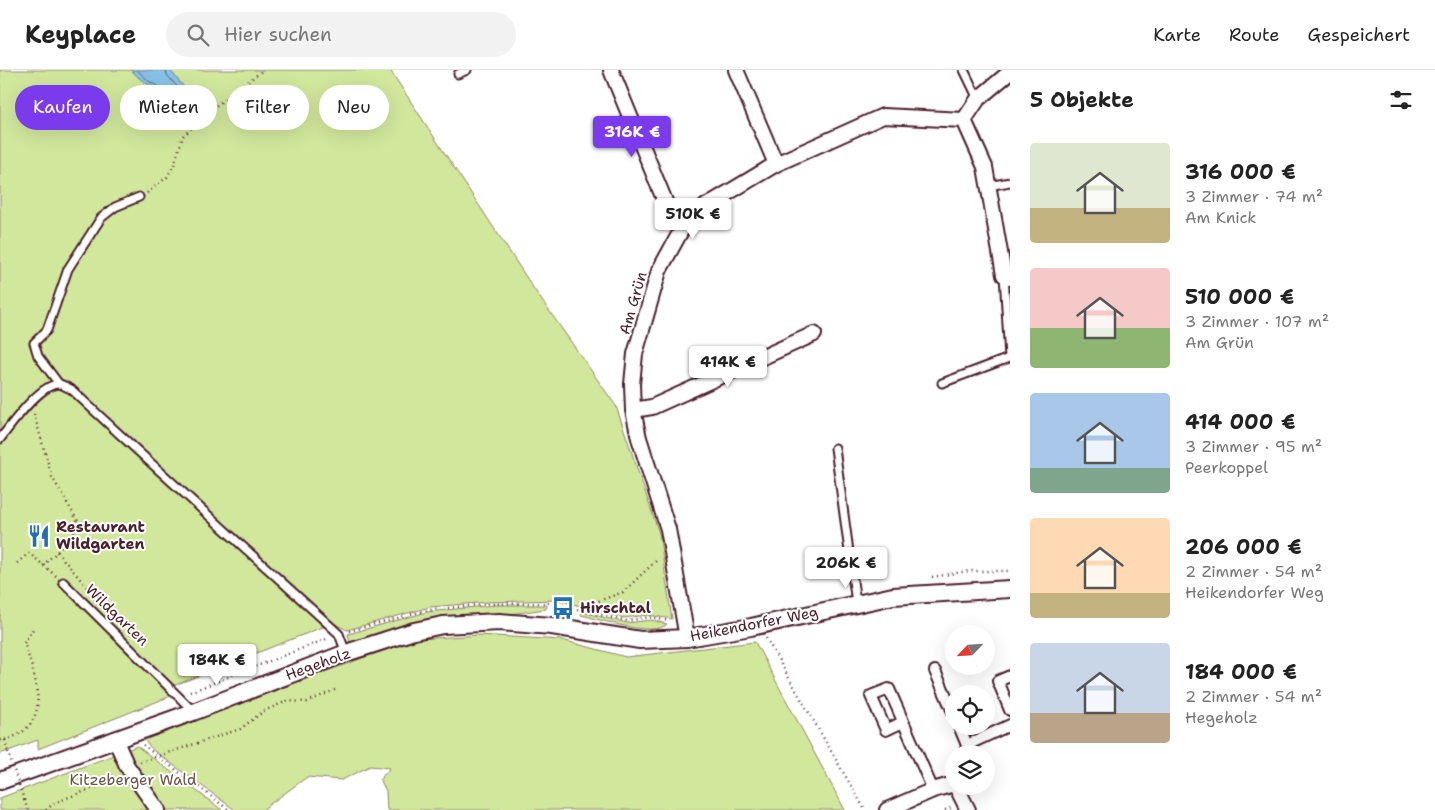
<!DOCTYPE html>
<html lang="de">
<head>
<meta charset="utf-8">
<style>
	body { margin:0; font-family:"Shantell Sans",sans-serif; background:#f2f2f2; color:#222; height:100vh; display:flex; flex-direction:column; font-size:19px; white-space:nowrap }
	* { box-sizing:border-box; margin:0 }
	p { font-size:16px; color:#767676 }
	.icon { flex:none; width:28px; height:28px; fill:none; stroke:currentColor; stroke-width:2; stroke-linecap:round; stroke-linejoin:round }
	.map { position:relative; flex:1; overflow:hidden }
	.panel { display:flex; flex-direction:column; background:#fff; width:425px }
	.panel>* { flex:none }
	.hud { position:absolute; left:15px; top:15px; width:475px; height:45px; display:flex; gap:10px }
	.needle { width:32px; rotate:245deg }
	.tools { position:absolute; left:945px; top:555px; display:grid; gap:10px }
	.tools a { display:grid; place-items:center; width:50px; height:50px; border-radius:50%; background:#fff; box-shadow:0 5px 20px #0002; font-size:25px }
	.price { position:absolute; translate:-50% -42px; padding:0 11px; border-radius:5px; background:#fff; color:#222; font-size:16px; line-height:32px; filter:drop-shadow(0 1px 2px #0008) }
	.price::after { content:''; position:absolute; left:50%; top:30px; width:15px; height:11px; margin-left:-8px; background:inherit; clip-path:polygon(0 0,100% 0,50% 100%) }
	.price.active { background:#7c3aed; color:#fff }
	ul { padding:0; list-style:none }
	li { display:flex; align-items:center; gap:15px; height:125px; padding:0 20px }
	li span { display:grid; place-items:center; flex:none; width:140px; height:100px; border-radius:5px; color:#555 }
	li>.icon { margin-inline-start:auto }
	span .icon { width:60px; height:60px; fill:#fffc; stroke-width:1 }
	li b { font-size:21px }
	h2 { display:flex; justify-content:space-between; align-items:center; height:60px; padding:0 20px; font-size:21px }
	.pill { padding:0 18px; border-radius:22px; background:#fff; box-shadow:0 5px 20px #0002; font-size:18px; line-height:45px }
	.pill.active { background:#7c3aed; color:#fff }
	header { display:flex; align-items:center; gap:30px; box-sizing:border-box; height:70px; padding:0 25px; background:#fff; border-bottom:1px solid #e0e0e0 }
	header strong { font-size:24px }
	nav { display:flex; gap:28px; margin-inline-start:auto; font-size:18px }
	.search { width:350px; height:45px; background:#f2f2f2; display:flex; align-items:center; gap:12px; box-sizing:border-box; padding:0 18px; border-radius:28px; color:#767676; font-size:19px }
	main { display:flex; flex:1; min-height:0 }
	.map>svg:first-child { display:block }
</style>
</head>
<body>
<header>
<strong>Keyplace</strong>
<div class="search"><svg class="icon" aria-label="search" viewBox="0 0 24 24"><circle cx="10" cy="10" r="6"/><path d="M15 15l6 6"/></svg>Hier suchen</div>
<nav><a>Karte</a><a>Route</a><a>Gespeichert</a></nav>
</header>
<main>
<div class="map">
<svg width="1010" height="740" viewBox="0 0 1010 740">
	<rect width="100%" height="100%" fill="#fff"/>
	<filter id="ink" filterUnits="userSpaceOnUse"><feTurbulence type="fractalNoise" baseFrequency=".02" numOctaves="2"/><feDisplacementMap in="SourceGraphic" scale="10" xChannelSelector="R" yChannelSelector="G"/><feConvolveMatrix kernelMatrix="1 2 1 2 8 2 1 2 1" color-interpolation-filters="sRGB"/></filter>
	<g filter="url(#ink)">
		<!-- green -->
		<g fill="#d1e79c" stroke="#8e8364">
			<path d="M0,0h390l146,222 80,114 43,127 13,86 -24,-4 -24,3 -66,-18 -69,2 -59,5 -83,23 -14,-7 -168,66 6,7 -133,53v-9l-38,14z"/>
			<path d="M495,535h52l-1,4 -43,6 -153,28 -2,-9 79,-22z"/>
			<path d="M582,542l45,11 24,-3 16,4c-13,14 -68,-5 -86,-9z"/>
			<path d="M478,565l84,5 64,17 129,-15 90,168h-458l-1,-19 -6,-12 10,-11 -20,-2 -28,14 -35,-3 -45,33h-27l-81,-59 -10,-11 221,-83 54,-18z"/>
			<path d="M137,676l85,64h-222v-12z"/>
		</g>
		<!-- water -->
		<path fill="#87c2e6" stroke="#6f819b" d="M131,0h39l14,17 1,16 -9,4c-8,-14 -32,-21 -45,-37z"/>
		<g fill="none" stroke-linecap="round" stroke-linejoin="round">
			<!-- shore -->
			<path stroke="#626076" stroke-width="1" d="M137,0l13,12 28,15 1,-8 -12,-14 -1,-5"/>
			<defs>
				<g id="service">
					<path d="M964,0l14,29"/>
					<path d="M458,4l9,-4"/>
					<path d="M988,116l22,-4"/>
					<path d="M942,313l67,-25 -5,-83"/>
					<path d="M59,314l-21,-28 -4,-13 13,-13 21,-61 33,-51 14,-11 24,-10"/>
					<path d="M0,369c11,-14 41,-57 60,-55 3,1 8,4 11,5 88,83 179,163 268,245l7,19"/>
					<path d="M835,378l21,155"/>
					<path d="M63,512l130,129"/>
				</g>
				<g id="pedestrian">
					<path d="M935,601l19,43"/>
					<path d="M1010,606l-12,5 12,29"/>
					<path d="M903,652l-17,8 -15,-34 18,-7 44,101"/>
					<path d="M959,656l8,19 -2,9"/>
					<path d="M967,675l43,-20"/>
				</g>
				<g id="minor">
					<path d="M611,0l60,146 11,13"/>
					<path d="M736,0l40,94"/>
					<path d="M964,50l14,-21 32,-27"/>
					<path d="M633,340l19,-3 162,-73"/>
					<path d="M687,568l-19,-109 -29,-91 -6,-28 -1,-26 3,-30 24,-83 23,-42 24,-23 70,-42 107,-48 81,4 21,47 19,108 6,3"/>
					<path d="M115,669l12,27 31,44"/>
					<path d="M956,716l12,24"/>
					<path d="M887,740l46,-20 21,-6"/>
				</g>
				<path id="tertiary" d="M0,711l193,-69 153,-59 68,-22 29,-6 56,-3 53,4 88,14 47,-2 64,-11 142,-31 117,-7"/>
			</defs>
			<!-- service casing -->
			<use href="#service" stroke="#4a1f2b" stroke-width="11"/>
			<!-- pedestrian casing -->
			<use href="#pedestrian" stroke="#4a1f2b" stroke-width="14"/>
			<!-- minor casing -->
			<use href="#minor" stroke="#4a1f2b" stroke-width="18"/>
			<!-- tertiary casing -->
			<use href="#tertiary" stroke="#4a1f2b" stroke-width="20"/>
			<!-- path -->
			<g stroke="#4a1f2b" stroke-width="2.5" stroke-dasharray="1 4" stroke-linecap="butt">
				<path d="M147,123l20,-16 7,-12 9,-29 30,-28 50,-38"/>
				<path d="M34,344l18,63 28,48 -23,27 -14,13"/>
				<path d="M57,482l35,41 55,49"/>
				<path d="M17,493l12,-10 27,23"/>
				<path d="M932,507l37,-6h41"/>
				<path d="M448,538l38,-4 65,-1 76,18 22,-4 21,4"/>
				<path d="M580,538l43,-16 35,-33"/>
				<path d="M411,544l29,-6"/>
				<path d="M349,561l57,-15"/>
				<path d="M766,568l99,172"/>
				<path d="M190,622l139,-54"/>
				<path d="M5,670l3,12"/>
				<path d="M0,671c55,-12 37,-60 24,-98l9,-14"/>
				<path d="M143,675l86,65"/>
				<path d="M140,692l100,-33 24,-18 23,-10 20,1 30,-13"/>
				<path d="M24,730l4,10"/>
				<path d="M46,740l8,-7 42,-16 19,-13"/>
				<path d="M945,740l7,-3"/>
			</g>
			<!-- service -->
			<use href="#service" stroke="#fff" stroke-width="7"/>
			<!-- pedestrian -->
			<use href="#pedestrian" stroke="#fff" stroke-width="10"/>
			<!-- minor -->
			<use href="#minor" stroke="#fff" stroke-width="14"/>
			<!-- tertiary -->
			<use href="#tertiary" stroke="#fff" stroke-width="16"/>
			<!-- path-bridge -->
			<path stroke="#4a1f2b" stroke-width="2.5" stroke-dasharray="1 4" stroke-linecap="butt" d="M8,682l16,48"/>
		</g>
	</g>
	<!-- icons -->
	<defs>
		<symbol id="restaurant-bare" viewBox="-9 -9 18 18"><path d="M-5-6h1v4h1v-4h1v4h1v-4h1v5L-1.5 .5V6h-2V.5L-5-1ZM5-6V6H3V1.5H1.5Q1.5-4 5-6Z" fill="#1f6fb2" stroke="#fff" stroke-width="2.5" paint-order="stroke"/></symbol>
		<symbol id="bus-bare" viewBox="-9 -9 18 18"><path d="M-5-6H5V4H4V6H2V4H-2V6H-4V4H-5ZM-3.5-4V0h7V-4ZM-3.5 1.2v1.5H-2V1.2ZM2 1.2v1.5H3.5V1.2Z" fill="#1f6fb2" stroke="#fff" stroke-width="2.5" paint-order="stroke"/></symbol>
	</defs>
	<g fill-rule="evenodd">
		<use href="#restaurant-bare" x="23" y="450" width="32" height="32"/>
		<use href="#bus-bare" x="547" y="522" width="32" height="32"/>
	</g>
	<g text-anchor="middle" stroke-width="4" stroke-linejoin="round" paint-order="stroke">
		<!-- street labels -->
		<g font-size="15" fill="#4a1f2b" stroke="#fff">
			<text transform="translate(633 233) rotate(-74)" y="5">Am Grün</text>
			<text transform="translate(117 545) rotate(44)" y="5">Wildgarten</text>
			<text transform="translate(754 554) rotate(-11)" y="5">Heikendorfer Weg</text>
			<text transform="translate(318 594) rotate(-20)" y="5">Hegeholz</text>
		</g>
		<!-- poi labels -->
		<g font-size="15" font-weight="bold" fill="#4a1f2b" stroke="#fff" text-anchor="start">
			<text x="56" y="462">Restaurant<tspan x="56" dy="17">Wildgarten</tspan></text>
			<text x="580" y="543">Hirschtal</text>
		</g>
		<!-- park labels -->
		<g font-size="15" fill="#6c5147" stroke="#fff">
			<text x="133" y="715">Kitzeberger Wald</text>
		</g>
	</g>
</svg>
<div class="tools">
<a><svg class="needle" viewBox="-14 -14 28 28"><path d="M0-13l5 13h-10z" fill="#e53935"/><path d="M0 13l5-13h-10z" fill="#767676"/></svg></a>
<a><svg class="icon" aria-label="locate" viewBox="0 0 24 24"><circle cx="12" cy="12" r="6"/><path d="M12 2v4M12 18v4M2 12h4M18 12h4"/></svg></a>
<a><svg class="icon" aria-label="layers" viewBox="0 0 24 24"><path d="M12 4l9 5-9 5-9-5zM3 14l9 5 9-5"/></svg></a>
</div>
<b class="price active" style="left:632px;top:88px">316K €</b>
<b class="price" style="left:693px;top:170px">510K €</b>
<b class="price" style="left:728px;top:318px">414K €</b>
<b class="price" style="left:846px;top:519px">206K €</b>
<b class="price" style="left:217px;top:616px">184K €</b>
<div class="hud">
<a class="pill active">Kaufen</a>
<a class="pill">Mieten</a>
<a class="pill">Filter</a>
<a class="pill">Neu</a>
</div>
</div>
<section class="panel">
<h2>5 Objekte<svg class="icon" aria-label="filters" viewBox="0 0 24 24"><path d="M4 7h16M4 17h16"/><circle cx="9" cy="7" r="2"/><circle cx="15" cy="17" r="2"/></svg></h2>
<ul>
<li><span style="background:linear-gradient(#dfe7d0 65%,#c2b280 0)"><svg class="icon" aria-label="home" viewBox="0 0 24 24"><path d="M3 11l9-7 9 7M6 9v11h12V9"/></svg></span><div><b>316 000 €</b><p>3 Zimmer · 74 m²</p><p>Am Knick</p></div></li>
<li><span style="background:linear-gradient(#f6c9c9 60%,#8fb573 0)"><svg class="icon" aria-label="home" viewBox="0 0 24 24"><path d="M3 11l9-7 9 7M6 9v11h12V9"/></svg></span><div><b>510 000 €</b><p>3 Zimmer · 107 m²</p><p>Am Grün</p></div></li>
<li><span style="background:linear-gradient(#a9c7e8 75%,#7fa58c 0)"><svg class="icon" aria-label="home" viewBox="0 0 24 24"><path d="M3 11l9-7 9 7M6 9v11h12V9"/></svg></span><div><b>414 000 €</b><p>3 Zimmer · 95 m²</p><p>Peerkoppel</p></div></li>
<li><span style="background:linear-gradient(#ffd9b3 75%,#c2b280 0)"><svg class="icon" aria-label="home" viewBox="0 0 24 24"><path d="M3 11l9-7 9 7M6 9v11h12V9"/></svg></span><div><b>206 000 €</b><p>2 Zimmer · 54 m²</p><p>Heikendorfer Weg</p></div></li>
<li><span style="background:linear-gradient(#c9d6e8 70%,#b9a48a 0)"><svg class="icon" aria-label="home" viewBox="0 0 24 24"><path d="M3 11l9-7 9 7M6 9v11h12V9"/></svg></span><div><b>184 000 €</b><p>2 Zimmer · 54 m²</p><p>Hegeholz</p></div></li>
</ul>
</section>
</main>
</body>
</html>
